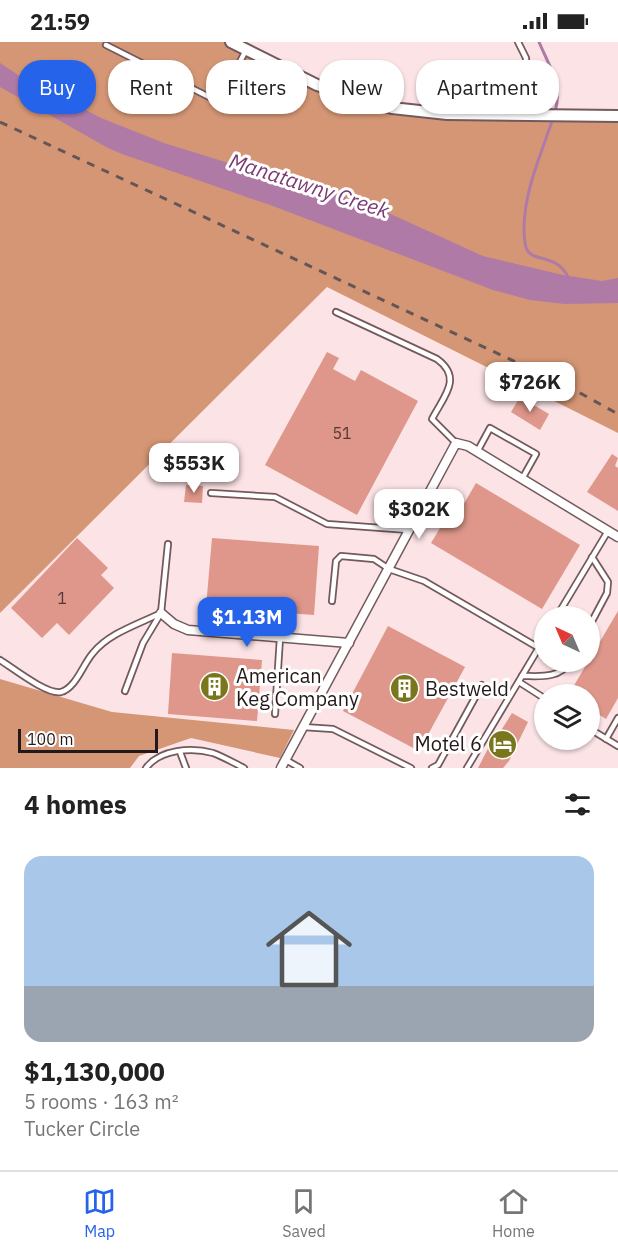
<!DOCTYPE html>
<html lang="en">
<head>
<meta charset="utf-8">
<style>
	body { margin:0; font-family:"IBM Plex Sans",sans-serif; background:#f6f6f6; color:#222; height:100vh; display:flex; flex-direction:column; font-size:22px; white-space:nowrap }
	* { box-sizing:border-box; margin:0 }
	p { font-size:20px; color:#767676 }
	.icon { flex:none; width:33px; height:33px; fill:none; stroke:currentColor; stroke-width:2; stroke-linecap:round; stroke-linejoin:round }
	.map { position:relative; height:726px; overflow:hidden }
	.side { display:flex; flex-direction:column; background:#fff; flex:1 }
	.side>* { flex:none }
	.banner { position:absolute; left:18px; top:18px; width:582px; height:54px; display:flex; gap:12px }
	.needle { width:39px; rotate:316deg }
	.controls { position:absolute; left:534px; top:564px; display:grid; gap:12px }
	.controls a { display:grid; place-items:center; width:66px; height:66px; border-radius:50%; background:#fff; box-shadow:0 2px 4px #0004; font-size:30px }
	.scale { position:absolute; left:18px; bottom:15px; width:140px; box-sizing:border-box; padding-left:6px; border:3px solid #24191a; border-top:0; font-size:16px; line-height:21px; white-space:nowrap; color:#24191a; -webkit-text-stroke:4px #fff; paint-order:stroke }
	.price { position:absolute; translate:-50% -51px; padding:0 14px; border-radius:12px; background:#fff; color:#222; font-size:20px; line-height:39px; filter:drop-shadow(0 2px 3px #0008) }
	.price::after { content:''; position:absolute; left:50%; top:36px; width:18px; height:14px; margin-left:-9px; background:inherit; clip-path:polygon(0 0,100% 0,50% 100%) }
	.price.selected { background:#2563eb; color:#fff }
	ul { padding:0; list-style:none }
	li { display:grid; align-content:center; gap:12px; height:318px; padding:0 24px }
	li+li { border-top:2px solid #e0e0e0 }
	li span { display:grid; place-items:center; height:186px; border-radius:18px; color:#555 }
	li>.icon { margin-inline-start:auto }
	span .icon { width:108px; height:108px; fill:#fffc; stroke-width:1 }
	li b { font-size:26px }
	h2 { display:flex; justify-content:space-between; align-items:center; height:72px; padding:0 24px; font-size:26px }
	.chip { padding:0 21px; border-radius:24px; background:#fff; box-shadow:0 2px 4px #0004; font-size:21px; line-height:54px }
	.chip.selected { background:#2563eb; color:#fff }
	.status { display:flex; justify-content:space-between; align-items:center; height:42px; padding:0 30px; background:#fff; direction:ltr }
	.status svg { height:16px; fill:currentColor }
	.tab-bar { display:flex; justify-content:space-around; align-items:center; height:84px; border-top:2px solid #e0e0e0; background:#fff; font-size:16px; color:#767676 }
	.tab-bar a { display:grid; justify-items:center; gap:3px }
	.tab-bar .selected { color:#2563eb }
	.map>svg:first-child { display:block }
</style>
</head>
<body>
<div class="status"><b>21:59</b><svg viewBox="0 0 49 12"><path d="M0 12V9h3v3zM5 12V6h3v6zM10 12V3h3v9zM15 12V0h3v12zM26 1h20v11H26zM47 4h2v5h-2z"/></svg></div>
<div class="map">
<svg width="618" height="726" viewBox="0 0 618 726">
	<rect width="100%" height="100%" fill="#fce3e6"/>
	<!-- forest -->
	<g fill="#d49674">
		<path d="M0,0h230l87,43 130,29 171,2v317l-291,-146 -327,326z"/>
		<path d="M0,637l112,33 182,18 -14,28 -89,-20 -52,18 -9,12h-130z"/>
	</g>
	<!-- water -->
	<path fill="#af7ba6" d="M0,21l30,20 11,3 60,32 63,25 103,32 28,6 30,9 59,21 99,45 80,19 39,6 16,-3v25l-54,1 -34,-4 -37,-10 -220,-84 -151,-52 -14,-6 -108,-61z"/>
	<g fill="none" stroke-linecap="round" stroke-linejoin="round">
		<!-- stream -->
		<g stroke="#af7ba6" stroke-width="3">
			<path d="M539,0c10,24 24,43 16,70"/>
			<path d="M553,76c-12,37 -28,70 -29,109 0,6 0,17 3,23 7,12 30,4 41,27"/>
		</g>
	</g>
	<!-- building -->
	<g fill="#de978a">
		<path d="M327,310l12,6 -6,11 22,12 6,-11 57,31 -61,114 -92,-50z"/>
		<path d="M520,355l29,17 -9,16 -29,-18z"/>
		<path d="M612,412l6,4 -3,8 3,2v43l-31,-19z"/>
		<path d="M476,441l104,62 -38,64 -111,-66 12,-20 7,5z"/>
		<path d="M186,443l17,1 -1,17 -18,-1z"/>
		<path d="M77,496l31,30 -7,7 13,13 -45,47 -12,-12 -15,15 -31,-30z"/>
		<path d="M212,496l107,8 -5,69 -108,-8z"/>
		<path d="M618,569v87l-12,21 -16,-10v-15h-21z"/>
		<path d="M388,584l77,41 -46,84 -76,-40z"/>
		<path d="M172,611l90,7 -5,61 -89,-7z"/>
		<path d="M512,671l16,9 -19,39 -6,7h-25l15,-29 2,1z"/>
	</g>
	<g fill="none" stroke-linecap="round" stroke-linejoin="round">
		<defs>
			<g id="service">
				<path d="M518,0l8,16 1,57"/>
				<path d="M106,3l111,56 7,-8 22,-43"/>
				<path d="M336,270l101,47c26,19 7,37 -5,60l24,24"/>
				<path d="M477,410l13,-24 46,26 -14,25"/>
				<path d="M211,451l64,4 52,27 82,6"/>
				<path d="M332,559l4,-40 5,-5 33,3 15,10 35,12 115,67"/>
				<path d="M557,574l51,-85"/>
				<path d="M590,583l17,-32 1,-11 -16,-25"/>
				<path d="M0,618c13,8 47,35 61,32 15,-4 22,-28 32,-39 16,-20 46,-29 68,-40"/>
				<path d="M522,634c18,0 37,3 48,-14"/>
				<path d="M519,640l25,16"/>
				<path d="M125,649l18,-48 18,-30 7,-69"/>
				<path d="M275,672l5,-76"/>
				<path d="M303,685l30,2 78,39"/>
				<path d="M590,687l28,17"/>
				<path d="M606,697l12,-21"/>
				<path d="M180,710l6,16"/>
				<path d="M286,718l14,8"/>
				<path d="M146,726c14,-19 46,-21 67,-15 11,4 21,10 31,15"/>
				<path d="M432,726l6,-3 44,-80"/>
				<path d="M467,726l77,-129"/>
			</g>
			<g id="minor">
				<path d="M161,571l13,11 14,6 161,13"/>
				<path d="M281,726l175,-325 12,3 150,91"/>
			</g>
			<path id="tertiary" d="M231,0l86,43 75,23 55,6 171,2"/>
		</defs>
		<!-- service casing -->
		<use href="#service" stroke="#73595c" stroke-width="8"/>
		<!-- minor casing -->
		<use href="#minor" stroke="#73595c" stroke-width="11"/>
		<!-- tertiary casing -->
		<use href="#tertiary" stroke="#73595c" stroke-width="14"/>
		<!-- service -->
		<use href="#service" stroke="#fff" stroke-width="4.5"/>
		<!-- minor -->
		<use href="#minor" stroke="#fff" stroke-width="8"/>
		<!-- tertiary -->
		<use href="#tertiary" stroke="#fff" stroke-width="10"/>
		<!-- rail -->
		<path stroke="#645556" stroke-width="3" stroke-dasharray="8 8" stroke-linecap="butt" d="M0,80l503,234 68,32 47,26"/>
	</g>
	<!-- icons -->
	<defs>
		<symbol id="building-disc" viewBox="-11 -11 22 22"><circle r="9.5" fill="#79761c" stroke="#fff"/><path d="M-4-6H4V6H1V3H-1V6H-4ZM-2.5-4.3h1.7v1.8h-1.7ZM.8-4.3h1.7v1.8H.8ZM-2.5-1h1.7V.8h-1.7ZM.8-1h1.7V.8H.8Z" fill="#fff"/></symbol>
		<symbol id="hotel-disc" viewBox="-11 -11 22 22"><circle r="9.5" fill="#79761c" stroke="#fff"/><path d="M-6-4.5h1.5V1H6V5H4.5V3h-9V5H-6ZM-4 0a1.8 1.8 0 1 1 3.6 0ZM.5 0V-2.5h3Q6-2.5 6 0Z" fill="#fff"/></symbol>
	</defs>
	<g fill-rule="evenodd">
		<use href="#building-disc" x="198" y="628" width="33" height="33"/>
		<use href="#building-disc" x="388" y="630" width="33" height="33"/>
		<use href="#hotel-disc" x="486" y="686" width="33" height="33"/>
	</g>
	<g text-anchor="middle" stroke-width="6" stroke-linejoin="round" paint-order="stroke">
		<!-- number labels -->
		<g font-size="16" fill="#523836">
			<text x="342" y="397">51</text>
			<text x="62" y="562">1</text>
		</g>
		<!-- poi labels -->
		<g font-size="20" fill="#24191a" stroke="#fff" text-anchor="start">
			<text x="236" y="641">American<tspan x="236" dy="23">Keg Company</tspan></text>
			<text x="425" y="654">Bestweld</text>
			<text x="482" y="709" text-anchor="end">Motel 6</text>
		</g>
		<!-- water labels -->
		<g font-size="21" font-style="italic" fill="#7b3972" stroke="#fff">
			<text transform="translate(309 144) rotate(18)" y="7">Manatawny Creek</text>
		</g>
	</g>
</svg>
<div class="controls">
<a><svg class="needle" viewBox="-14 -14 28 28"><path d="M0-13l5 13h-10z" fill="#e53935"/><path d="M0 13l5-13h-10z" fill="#767676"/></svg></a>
<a><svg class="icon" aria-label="layers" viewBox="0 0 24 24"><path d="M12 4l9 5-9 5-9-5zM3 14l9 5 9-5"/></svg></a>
</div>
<div class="scale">100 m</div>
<b class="price" style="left:530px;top:371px">$726K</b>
<b class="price" style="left:194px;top:452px">$553K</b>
<b class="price" style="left:419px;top:498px">$302K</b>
<b class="price selected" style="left:247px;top:606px">$1.13M</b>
<div class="banner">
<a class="chip selected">Buy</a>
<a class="chip">Rent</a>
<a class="chip">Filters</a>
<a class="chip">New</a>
<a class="chip">Apartment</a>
</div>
</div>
<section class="side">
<h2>4 homes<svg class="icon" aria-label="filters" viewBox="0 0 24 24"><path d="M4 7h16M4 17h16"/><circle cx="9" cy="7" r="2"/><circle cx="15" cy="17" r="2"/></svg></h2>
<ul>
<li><span style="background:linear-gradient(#a9c7e8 70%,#9aa5b1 0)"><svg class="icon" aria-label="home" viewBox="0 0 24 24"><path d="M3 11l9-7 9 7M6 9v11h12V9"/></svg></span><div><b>$1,130,000</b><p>5 rooms · 163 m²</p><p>Tucker Circle</p></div></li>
</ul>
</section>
<nav class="tab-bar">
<a class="selected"><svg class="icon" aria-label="map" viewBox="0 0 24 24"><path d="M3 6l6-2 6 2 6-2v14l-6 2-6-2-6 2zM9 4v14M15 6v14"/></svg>Map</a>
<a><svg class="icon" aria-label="saved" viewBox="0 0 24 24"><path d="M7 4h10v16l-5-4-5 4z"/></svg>Saved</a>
<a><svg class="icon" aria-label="home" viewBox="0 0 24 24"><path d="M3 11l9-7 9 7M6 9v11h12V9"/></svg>Home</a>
</nav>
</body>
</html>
